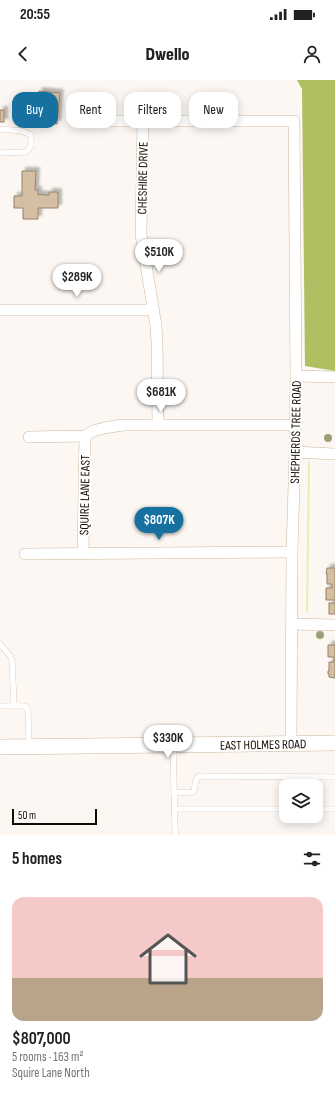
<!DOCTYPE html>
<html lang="en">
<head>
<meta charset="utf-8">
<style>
	body { margin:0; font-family:"Sofia Sans Condensed",sans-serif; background:#f6f6f6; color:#202124; height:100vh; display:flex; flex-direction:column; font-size:15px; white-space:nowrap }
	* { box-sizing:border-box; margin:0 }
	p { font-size:13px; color:#757577 }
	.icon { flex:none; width:22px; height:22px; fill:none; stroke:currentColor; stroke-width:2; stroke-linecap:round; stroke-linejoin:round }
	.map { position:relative; height:755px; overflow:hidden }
	.side { display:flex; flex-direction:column; background:#fff; flex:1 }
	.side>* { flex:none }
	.hud { position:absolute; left:12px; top:12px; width:311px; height:36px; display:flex; gap:8px }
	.controls { position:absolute; left:279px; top:699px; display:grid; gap:8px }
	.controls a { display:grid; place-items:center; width:44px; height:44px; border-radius:8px; background:#fff; box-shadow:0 2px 10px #0003; font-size:20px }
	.scale { position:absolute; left:12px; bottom:10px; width:85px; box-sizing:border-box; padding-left:4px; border:2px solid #130c04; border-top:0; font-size:11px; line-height:14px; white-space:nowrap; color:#130c04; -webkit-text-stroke:3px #fff; paint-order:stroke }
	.price { position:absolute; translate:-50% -34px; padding:0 9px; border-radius:14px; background:#fff; color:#222; font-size:13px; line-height:26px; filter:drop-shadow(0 1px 2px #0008) }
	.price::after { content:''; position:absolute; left:50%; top:24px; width:12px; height:9px; margin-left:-6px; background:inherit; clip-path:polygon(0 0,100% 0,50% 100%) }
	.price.on { background:#1771a0; color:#fff }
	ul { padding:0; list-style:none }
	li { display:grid; align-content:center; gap:8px; height:212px; padding:0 12px }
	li+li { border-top:1px solid #e0e0e0 }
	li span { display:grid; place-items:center; height:124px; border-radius:12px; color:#555 }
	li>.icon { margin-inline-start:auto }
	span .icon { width:72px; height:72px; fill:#fffc; stroke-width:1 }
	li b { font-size:17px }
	h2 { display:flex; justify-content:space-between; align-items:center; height:48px; padding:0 12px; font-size:17px }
	.chip { padding:0 14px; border-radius:12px; background:#fff; box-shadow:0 2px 10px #0003; font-size:14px; line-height:36px }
	.chip.on { background:#1771a0; color:#fff }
	.status { display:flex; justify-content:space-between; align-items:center; height:28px; padding:0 20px; background:#fff; direction:ltr }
	.status svg { height:11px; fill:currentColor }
	header { display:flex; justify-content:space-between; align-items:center; height:52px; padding:0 12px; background:#fff; font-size:18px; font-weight:800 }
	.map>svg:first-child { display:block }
</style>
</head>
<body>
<div class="status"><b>20:55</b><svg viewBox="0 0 49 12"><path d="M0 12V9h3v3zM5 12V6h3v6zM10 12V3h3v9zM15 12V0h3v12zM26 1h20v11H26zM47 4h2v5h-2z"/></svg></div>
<header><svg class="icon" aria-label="back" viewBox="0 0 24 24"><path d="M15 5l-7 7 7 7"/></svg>Dwello<svg class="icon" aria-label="person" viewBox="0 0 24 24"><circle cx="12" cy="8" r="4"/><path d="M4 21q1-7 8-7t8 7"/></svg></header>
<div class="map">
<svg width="335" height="755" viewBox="0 0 335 755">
	<defs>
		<filter id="shadow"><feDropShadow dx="3.5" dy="-3.5" stdDeviation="1" flood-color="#0004"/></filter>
	</defs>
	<rect width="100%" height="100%" fill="#fcf7f2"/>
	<!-- green -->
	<path fill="#e3f0b5" d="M310,382l-2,150h-2l2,-149z"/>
	<!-- forest -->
	<path fill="#afc062" d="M297,0h38v291l-30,-5 -3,-277z"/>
	<!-- building -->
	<g fill="#d5bfa4" stroke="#968168" filter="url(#shadow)">
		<path d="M39,11l21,2 -3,31 -21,-2z"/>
		<rect x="0" y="30" width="4" height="12"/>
		<path d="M22,91h14l-1,19h3v5l5,-1v1h6v-3h9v16h-20v11h-15v-11h-9v-12h8z"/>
		<path d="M327,488h8v32h-9v-12h6v-4h-5v-10h-1z"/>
		<rect x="329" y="523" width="6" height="11"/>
		<path d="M328,565h7v33l-6,-1v-3h-1v-3h1v-9h5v-5h-6z"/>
	</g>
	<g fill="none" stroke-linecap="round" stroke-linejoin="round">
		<defs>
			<g id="lane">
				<path d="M0,49l22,2 9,4v11l-5,6 -26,1"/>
				<path d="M0,564l11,13 1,4 2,43 2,2h9l3,4 1,36"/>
				<path d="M0,626h17"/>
				<path d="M173,665l2,84 1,6"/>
				<path d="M174,713l19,-1c4,-6 0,-11 6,-16l136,1"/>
				<path d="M175,729h111"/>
				<path d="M316,729h19"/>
			</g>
			<g id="street">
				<path d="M86,41h208l2,255 -1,76 -3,100 -1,192"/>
				<path d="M143,41l-2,113 15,92 1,16 1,83"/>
				<path d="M0,230h153"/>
				<path d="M296,296l39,1"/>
				<path d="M29,357l56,-1 8,-5 11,-3 19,-3h172"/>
				<path d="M295,372l40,2"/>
				<path d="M83,473l2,-117"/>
				<path d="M25,474l267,-2"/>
				<path d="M292,544l43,1"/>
			</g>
			<path id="secondary" d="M0,667l335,-4"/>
		</defs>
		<!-- lane casing -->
		<use href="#lane" stroke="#cdb79c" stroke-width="6"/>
		<!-- street casing -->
		<use href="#street" stroke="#cdb79c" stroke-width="12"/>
		<!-- secondary casing -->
		<use href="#secondary" stroke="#cdb79c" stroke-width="16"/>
		<!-- lane -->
		<use href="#lane" stroke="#fff" stroke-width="5.5"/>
		<!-- street -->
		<use href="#street" stroke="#fff" stroke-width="11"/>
		<!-- secondary -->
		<use href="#secondary" stroke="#fff" stroke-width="15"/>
	</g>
	<!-- trees -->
	<g fill="#9c9f77">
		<circle cx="328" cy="358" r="4"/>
		<circle cx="320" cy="555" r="4"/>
	</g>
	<g text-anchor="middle" stroke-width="4" stroke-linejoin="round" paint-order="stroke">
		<!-- street labels -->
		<g font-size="13" fill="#130c04" stroke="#fff">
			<text transform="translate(142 98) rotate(-89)" y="5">CHESHIRE DRIVE</text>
			<text transform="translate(295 352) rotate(-89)" y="5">SHEPHERDS TREE ROAD</text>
			<text transform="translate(84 415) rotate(-89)" y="5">SQUIRE LANE EAST</text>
			<text transform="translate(263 664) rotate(-1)" y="5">EAST HOLMES ROAD</text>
		</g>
	</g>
</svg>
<div class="controls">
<a><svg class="icon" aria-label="layers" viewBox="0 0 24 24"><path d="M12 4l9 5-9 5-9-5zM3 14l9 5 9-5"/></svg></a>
</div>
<div class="scale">50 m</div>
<b class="price" style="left:159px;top:193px">$510K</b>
<b class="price" style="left:77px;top:218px">$289K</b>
<b class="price" style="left:161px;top:333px">$681K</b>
<b class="price on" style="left:159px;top:461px">$807K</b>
<b class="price" style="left:168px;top:679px">$330K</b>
<div class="hud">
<a class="chip on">Buy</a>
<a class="chip">Rent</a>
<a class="chip">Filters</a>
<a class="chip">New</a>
</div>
</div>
<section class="side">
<h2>5 homes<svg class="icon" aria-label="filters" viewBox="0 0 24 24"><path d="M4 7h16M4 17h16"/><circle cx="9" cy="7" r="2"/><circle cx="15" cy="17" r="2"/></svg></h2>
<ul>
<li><span style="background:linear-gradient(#f6c9c9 65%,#b9a48a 0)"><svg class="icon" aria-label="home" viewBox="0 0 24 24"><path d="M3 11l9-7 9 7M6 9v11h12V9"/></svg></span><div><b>$807,000</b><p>5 rooms · 163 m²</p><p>Squire Lane North</p></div></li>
</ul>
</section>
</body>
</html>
